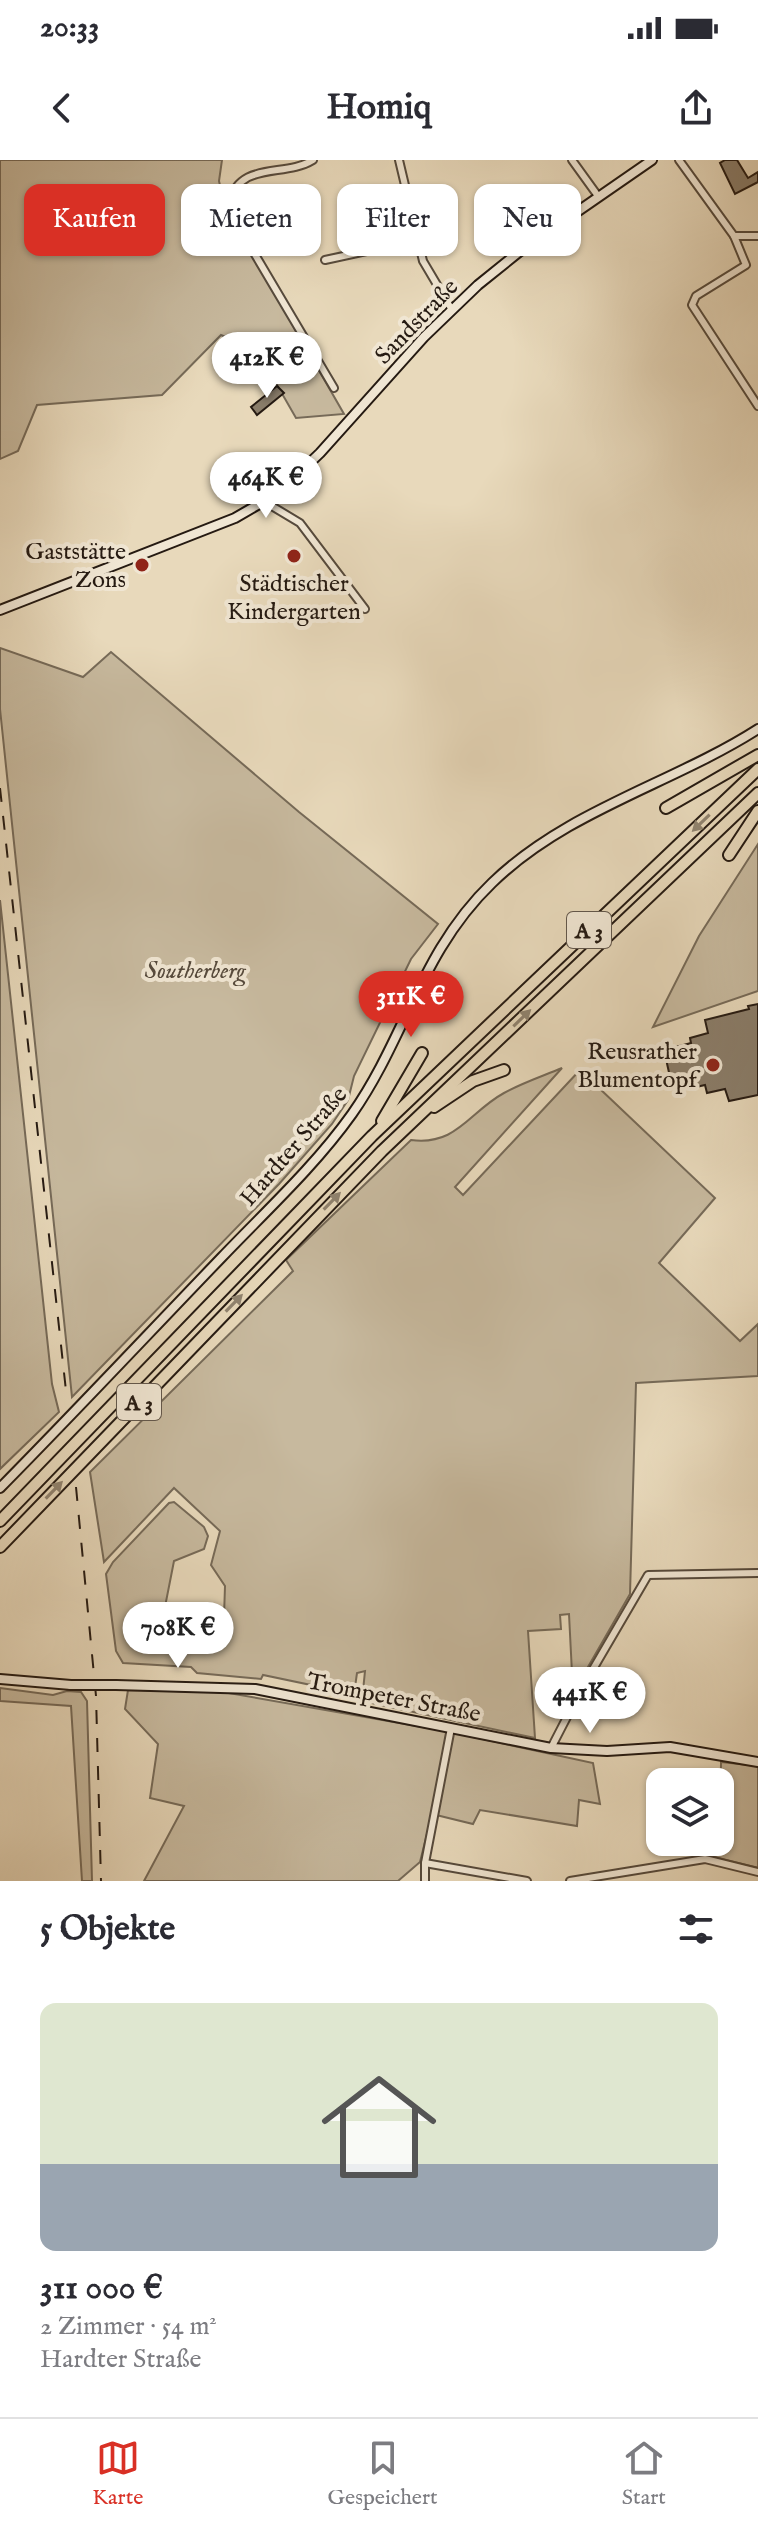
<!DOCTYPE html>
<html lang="de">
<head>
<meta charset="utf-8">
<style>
	body { margin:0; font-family:"IM FELL English",serif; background:#f7f7f7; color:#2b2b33; height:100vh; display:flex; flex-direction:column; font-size:30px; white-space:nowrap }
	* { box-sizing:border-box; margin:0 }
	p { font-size:26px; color:#7c7c81 }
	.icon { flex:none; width:44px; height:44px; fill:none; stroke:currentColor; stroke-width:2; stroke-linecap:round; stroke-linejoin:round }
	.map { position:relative; height:1721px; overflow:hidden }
	.sheet { display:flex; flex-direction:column; background:#fff; flex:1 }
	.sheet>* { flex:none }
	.banner { position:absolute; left:24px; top:24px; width:710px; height:72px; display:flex; gap:16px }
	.buttons { position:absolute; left:646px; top:1608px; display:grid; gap:16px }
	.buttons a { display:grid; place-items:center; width:88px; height:88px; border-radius:16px; background:#fff; box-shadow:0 2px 6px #0004; font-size:40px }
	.price { position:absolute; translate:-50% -68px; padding:0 18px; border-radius:28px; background:#fff; color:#222; font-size:26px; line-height:52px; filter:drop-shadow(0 2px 4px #0008) }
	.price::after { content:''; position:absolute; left:50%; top:48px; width:24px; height:18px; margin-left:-12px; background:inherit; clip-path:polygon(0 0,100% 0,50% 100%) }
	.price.active { background:#d93025; color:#fff }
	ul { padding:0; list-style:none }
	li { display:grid; align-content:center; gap:16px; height:424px; padding:0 40px }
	li span { display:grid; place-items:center; height:248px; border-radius:16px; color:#555 }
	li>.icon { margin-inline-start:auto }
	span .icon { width:144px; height:144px; fill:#fffc; stroke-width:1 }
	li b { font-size:34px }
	h2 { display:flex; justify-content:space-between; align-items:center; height:96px; padding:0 40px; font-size:34px }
	.tag { padding:0 28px; border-radius:16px; background:#fff; box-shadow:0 2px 6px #0004; font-size:28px; line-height:72px }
	.tag.active { background:#d93025; color:#fff }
	.status { display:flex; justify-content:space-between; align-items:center; height:56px; padding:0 40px; background:#fff; direction:ltr }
	.status svg { height:22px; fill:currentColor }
	header { display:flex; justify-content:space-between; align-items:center; height:104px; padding:0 40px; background:#fff; font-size:36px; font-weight:800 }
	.tab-bar { display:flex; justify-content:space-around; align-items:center; height:112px; border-top:2px solid #e1e1e2; background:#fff; font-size:22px; color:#7c7c81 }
	.tab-bar a { display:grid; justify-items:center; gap:4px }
	.tab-bar .active { color:#d93025 }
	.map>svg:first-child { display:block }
</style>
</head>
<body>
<div class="status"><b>20:33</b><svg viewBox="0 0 49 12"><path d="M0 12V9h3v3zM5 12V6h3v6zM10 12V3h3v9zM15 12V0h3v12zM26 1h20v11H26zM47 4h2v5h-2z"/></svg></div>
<header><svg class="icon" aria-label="back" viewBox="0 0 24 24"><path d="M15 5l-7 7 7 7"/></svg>Homiq<svg class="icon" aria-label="share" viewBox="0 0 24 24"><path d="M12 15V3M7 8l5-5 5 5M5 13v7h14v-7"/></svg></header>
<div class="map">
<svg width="758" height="1721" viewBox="0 0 758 1721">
	<rect width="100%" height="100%" fill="#e8d9bb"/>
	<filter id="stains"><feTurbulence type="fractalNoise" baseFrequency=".0025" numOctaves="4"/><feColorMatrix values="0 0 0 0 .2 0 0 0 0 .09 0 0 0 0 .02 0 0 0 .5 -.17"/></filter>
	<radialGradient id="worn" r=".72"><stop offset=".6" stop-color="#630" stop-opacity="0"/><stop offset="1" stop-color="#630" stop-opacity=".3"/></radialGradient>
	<!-- green -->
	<g fill="#c7b99e" stroke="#766a58" stroke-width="2">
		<path d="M0,0h222l-3,21 6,26 119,207 -48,4 -39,-68 -36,-15 -59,60 -125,10 -19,46 -18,8z"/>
		<path d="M0,488l83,29 28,-25 188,160 139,112 -27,35 -57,117 -6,24 -16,24 -53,60 -207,213 -72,-688z"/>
		<path d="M758,684v147l-105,36 46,-91z"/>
		<path d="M0,740l52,484 7,28 -59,57z"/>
		<path d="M562,908l-107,119 8,8 117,-125 135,128 -56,65 81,78 18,-17v52l-122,7 -6,211 -57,99 -4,-79 -9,1 1,14 -33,2 7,107 -173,-37 3,-30 -8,2 -3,21 -91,-19 -2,4 -64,-6 -6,-6 -68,-4 -7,-12 -10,-77 7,-12 56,-59 5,-1 30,25 4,9 -4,13 -30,12 -13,66 62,20 2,-61 -14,-21 9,-34 -46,-43 -70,74 -14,-90 203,-201 -7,-11 125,-120c46,6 58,-28 93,-47 18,-10 39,-17 58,-25z"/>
		<path d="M0,1528l53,7 14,-4 14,1 6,9 5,180h-10l-11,-175 -71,-5z"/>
		<path d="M128,1530l95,2 222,39 148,32 7,41 -21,-4 -2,26 -97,-16 -7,14 -41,-10 -12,48 -22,19h-254l40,-75 -34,-8 8,-54 -33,-35z"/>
		<path d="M721,1602l37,4v102l-55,-14 1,-12h16z"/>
	</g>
	<!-- building -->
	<g fill="#8a7d6a" stroke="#251a12" stroke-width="2">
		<path d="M725,0h12l11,18 10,-6v10l-23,12 -15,-31z"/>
		<path d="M277,226l7,7 -27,22 -6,-8z"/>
		<path d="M758,844v91l-29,6 -4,-12 -18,4 -2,-8 -9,2 -2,-6 -22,5 -8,-36 27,-7 -1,-5 18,-5 -3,-13 44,-11 -1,-3z"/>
	</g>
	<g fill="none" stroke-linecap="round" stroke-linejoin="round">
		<defs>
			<g id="street">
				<path d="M313,0c-29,18 -73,0 -84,43l18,38 87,147"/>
				<path d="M399,0l24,101 29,49"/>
				<path d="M572,0l26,36"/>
				<path d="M679,0l55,76h24"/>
				<path d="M734,76l12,29 -50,31 -4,9 66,101"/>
				<path d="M325,100l93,-20"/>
				<path d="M265,342l35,21 65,86"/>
				<path d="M551,1588l31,-60 66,-113 110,-2"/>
				<path d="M425,1703l102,18"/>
				<path d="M425,1721v-18l26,-135"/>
				<path d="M570,1721l135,-22 53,13"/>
			</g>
			<g id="secondary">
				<path d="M0,450l235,-92 43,-25 42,-40 104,-116 54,-52 41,-33 133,-92"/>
				<path d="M0,1328c75,-76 148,-154 222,-231 44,-46 93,-91 130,-143 54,-77 69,-163 140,-231 75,-73 180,-99 266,-154"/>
				<path d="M0,1519l71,6"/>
				<path d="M116,1525l139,4 296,59 56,3 63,-4 88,15"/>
			</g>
			<g id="highway">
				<path d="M666,648l92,-53"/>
				<path d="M729,695l29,-44"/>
				<path d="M434,947l39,-26 31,-11"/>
				<path d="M382,961l40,-68"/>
				<path d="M0,1361l372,-385 386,-367"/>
				<path d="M0,1387l382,-396 376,-358"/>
			</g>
		</defs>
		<!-- street casing -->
		<use href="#street" stroke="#564a3c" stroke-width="10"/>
		<!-- secondary casing -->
		<use href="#secondary" stroke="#251a12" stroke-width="12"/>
		<!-- highway casing -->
		<use href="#highway" stroke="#251a12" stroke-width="14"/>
		<!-- street -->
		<use href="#street" stroke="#f0e6d3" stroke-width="6"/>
		<!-- secondary -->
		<use href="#secondary" stroke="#f0e6d3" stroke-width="8"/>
		<!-- highway -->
		<use href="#highway" stroke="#e8d9bb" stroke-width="10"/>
		<!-- rail -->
		<g stroke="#251a12" stroke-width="2" stroke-dasharray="14 14" stroke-linecap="butt">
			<path d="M0,628l67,612"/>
			<path d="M76,1327l20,209 5,185"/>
		</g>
		<defs>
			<path id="secondary-bridge" d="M71,1525h45"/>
		</defs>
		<!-- secondary-bridge casing -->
		<use href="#secondary-bridge" stroke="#251a12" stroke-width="12" stroke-linecap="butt"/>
		<!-- secondary-bridge -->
		<use href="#secondary-bridge" stroke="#f0e6d3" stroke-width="8"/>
	</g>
	<!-- one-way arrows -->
	<defs><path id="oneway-solid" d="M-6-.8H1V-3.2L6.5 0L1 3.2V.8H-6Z" transform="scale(2)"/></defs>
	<g fill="#90836f">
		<use href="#oneway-solid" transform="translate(701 663) rotate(136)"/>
		<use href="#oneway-solid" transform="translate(522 858) rotate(-44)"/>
		<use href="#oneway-solid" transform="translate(332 1041) rotate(-46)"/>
		<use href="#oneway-solid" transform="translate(234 1143) rotate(-46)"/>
		<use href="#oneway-solid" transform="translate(54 1330) rotate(-46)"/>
	</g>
	<!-- markers -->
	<g fill="#8f2418" stroke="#f0e6d3" stroke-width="3">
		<circle cx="294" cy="396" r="8"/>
		<circle cx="142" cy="405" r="8"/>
		<circle cx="713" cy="905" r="8"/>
	</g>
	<g text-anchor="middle" stroke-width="8" stroke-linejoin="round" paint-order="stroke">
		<!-- shield labels -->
		<g fill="#f0e6d3" stroke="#62574c" stroke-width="2">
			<rect x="567" y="752" width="44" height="36" rx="6"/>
			<rect x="117" y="1224" width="44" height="36" rx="6"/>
		</g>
		<g font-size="22" font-weight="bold" fill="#251a12">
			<text x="589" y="778">A 3</text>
			<text x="139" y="1250">A 3</text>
		</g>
		<!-- street labels -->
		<g font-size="24" fill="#251a12" stroke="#f0e6d3">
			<text transform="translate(416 161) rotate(-46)" y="8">Sandstraße</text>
			<text transform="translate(293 986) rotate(-49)" y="8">Hardter Straße</text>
			<text transform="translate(394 1537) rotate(11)" y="8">Trompeter Straße</text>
		</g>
		<!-- poi labels -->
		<g font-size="24" fill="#251a12" stroke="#f0e6d3" text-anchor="end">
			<text x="126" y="399">Gaststätte<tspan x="126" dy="28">Zons</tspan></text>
			<text x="294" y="431" text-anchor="middle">Städtischer<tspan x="294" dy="28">Kindergarten</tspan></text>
			<text x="697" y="899">Reusrather<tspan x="697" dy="28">Blumentopf</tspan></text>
		</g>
		<!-- park labels -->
		<g font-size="24" font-style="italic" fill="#564a3c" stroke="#f0e6d3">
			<text x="195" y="818">Southerberg</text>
		</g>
	</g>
	<rect width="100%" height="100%" filter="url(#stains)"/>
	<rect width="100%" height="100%" fill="url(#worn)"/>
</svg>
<div class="buttons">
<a><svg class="icon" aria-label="layers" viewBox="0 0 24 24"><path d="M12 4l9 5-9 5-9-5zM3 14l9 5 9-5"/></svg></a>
</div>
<b class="price" style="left:267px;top:240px">412K €</b>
<b class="price" style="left:266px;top:360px">464K €</b>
<b class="price active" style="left:411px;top:879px">311K €</b>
<b class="price" style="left:178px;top:1510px">708K €</b>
<b class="price" style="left:590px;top:1575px">441K €</b>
<div class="banner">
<a class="tag active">Kaufen</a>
<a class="tag">Mieten</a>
<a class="tag">Filter</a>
<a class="tag">Neu</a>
</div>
</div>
<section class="sheet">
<h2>5 Objekte<svg class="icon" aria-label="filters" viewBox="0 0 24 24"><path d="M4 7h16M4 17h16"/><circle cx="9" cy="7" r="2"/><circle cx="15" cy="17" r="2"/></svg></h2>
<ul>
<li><span style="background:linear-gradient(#dfe7d0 65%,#9aa5b1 0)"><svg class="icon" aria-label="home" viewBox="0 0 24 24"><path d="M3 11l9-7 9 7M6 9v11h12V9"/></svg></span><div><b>311 000 €</b><p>2 Zimmer · 54 m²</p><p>Hardter Straße</p></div></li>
</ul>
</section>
<nav class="tab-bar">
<a class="active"><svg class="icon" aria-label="map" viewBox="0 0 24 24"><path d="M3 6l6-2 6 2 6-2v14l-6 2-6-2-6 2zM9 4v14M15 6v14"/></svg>Karte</a>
<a><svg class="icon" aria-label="saved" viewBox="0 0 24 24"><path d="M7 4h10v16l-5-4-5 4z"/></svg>Gespeichert</a>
<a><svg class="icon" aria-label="home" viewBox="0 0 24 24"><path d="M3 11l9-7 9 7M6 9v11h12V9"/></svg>Start</a>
</nav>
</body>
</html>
